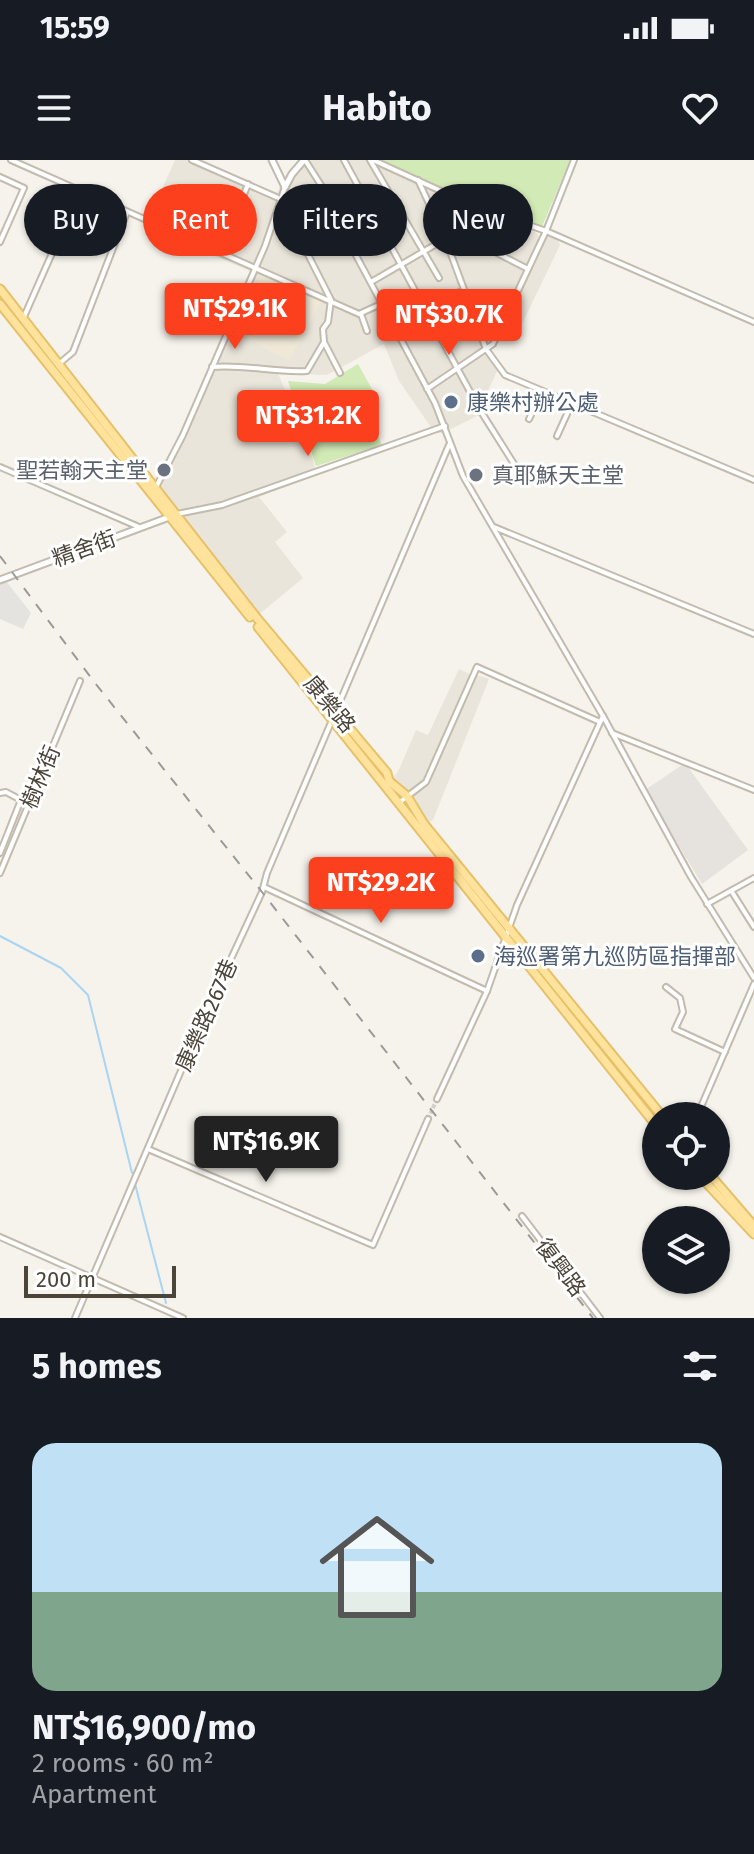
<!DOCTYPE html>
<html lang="en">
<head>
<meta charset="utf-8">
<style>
	body { margin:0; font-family:"Fira Sans","Noto Sans TC",sans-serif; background:#20242c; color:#f1f3f6; height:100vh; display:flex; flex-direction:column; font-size:30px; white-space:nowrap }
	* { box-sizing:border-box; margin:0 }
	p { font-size:26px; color:#9ea1a6 }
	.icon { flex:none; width:44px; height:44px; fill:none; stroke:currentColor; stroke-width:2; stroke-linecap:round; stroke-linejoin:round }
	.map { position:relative; height:1158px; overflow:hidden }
	.sheet { display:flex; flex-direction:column; background:#171b24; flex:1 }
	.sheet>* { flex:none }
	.banner { position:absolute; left:24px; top:24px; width:706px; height:72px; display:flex; gap:16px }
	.controls { position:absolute; left:642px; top:942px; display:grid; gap:16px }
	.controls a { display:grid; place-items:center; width:88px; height:88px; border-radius:50%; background:#171b24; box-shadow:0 2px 6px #0004; font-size:40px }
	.scale { position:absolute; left:24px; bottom:20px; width:152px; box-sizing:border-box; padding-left:8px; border:4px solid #4b4439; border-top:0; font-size:22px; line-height:28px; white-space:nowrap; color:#4b4439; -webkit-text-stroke:6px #fff; paint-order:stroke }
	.price { position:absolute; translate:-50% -68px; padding:0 18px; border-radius:8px; background:#fc3f1d; color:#fff; font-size:26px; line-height:52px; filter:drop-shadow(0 2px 4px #0008) }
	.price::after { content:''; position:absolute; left:50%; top:48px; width:24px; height:18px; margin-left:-12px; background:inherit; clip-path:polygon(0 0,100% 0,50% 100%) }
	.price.on { background:#222; color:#fff }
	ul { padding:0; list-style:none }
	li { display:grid; align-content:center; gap:16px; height:424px; padding:0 32px }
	li span { display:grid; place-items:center; height:248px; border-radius:24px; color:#555 }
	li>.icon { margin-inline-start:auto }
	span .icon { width:144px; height:144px; fill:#fffc; stroke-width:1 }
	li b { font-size:34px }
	h2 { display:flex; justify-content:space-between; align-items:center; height:96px; padding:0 32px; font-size:34px }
	.pill { padding:0 28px; border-radius:36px; background:#171b24; box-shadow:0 2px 6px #0004; font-size:28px; line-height:72px }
	.pill.on { background:#fc3f1d; color:#fff }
	.status { display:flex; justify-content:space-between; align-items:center; height:56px; padding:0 40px; background:#171b24; direction:ltr }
	.status svg { height:22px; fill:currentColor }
	header { display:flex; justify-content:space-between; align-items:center; height:104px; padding:0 32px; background:#171b24; font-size:36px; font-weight:700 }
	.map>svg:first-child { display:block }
</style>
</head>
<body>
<div class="status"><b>15:59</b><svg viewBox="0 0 49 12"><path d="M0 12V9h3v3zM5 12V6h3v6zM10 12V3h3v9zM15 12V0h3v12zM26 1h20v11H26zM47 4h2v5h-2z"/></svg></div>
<header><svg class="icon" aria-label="menu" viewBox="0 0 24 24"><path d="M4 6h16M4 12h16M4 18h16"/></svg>Habito<svg class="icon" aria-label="heart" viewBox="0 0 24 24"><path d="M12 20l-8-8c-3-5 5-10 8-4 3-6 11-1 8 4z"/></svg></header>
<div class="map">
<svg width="754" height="1158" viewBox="0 0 754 1158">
	<rect width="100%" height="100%" fill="#f6f3ec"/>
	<!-- residential -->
	<g fill="#eae5da">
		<path d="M175,0h25l77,34 3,-9 20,-25h74l163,73 3,6 3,1 3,-4 12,4 2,5 -39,81 -11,10 -8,-1 -12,16 8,18 -10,22 -15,9 8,14 -38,19h-8l-36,-52 -15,-37 -57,31 -49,-2 35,86 3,16 -57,22 28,35 -12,10 28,36 -47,39 -100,-129 94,-217 -72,-30 10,-26 -12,-16 -14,-10z"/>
		<path d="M459,509l15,7 3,-1 12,4 -56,141 -9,4 -35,-43 9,-9 18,-42 12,5z"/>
	</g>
	<!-- industrial -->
	<path fill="#e6e2dd" d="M685,603l63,87 -46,34 -57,-94z"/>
	<!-- education -->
	<path fill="#efe8d6" d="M263,111l60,27 -34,63 -54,-29z"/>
	<!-- green -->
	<g fill="#d2eab5">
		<path d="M374,0h196l-29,69 -4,3z"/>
		<path d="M358,204l15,27 -15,3 24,51 -66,21 -28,-85 37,3z"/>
	</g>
	<!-- parking -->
	<path fill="#e5e3e0" d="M6,421l25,32 -8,16 -23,-10v-36z"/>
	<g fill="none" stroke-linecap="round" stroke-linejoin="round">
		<!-- stream -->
		<g stroke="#a9d4f2" stroke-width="2">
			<path d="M0,776l61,32 27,27 44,178"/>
			<path d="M135,1024l31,119"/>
		</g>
		<!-- minor-tunnel -->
		<path stroke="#d4d0c8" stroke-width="4" stroke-dasharray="4 2" stroke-linecap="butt" d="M428,959l9,-20"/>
		<defs>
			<g id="minor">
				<path d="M11,0l348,154 22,-10"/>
				<path d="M192,0l91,40"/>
				<path d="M305,0l30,47 16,39 84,157 28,73 140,240 88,161 63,101"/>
				<path d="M344,0l136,250 41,65"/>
				<path d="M370,0l69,118"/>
				<path d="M373,0l101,46 72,25 208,91"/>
				<path d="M0,17l24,11 -24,54"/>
				<path d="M418,20l27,58 41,111 19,26 249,105"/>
				<path d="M279,51l14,14 37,73"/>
				<path d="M230,70l18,-46"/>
				<path d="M371,122l93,-54 36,17 -5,7 33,17"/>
				<path d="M424,147l38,-16"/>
				<path d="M361,154l6,17"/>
				<path d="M23,159l57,-129"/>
				<path d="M324,182l16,31"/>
				<path d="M60,203l13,-11 54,-140"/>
				<path d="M212,207c32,-3 63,6 95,4l17,-29 -1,-13 5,-7 3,-22"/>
				<path d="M427,229l66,-45 53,-113 28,-71"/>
				<path d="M529,259l13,-27"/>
				<path d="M557,276l15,-33"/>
				<path d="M0,307l139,60"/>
				<path d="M155,329l28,-54 82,-189 20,-59"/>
				<path d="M177,354l45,-9 223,-79"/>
				<path d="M494,367l260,107"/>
				<path d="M612,573l142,57"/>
				<path d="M0,633l6,-1 15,8 -21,53"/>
				<path d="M400,642l26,-20 51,-115 123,55"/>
				<path d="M0,713l80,-192"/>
				<path d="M264,727l223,104"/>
				<path d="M732,732l22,35"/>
				<path d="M707,744l47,-26"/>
				<path d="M666,827l14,11 3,14 -8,17 50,23"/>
				<path d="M437,939l50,-108 30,-86 86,-189"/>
				<path d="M697,956l57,-132"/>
				<path d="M148,989l225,96 55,-126"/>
				<path d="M522,1056l78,102"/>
				<path d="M0,1077l183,81"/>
				<path d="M75,1158l129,-301 58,-125 5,-19 182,-428"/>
			</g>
			<g id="tertiary">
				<path d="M272,0l13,27"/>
				<path d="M285,27l7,-13 12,-14"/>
				<path d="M0,420l172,-64"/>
			</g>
			<g id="primary">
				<path d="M0,129l256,328 131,156 2,8 18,15 17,28 238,292"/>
				<path d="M0,144l250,313"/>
				<path d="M258,467l398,498"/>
				<path d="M700,1016l54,58"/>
				<path d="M711,1016l43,50"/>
			</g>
		</defs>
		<!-- minor casing -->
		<use href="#minor" stroke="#c2bbae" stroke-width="8"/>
		<!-- tertiary casing -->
		<use href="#tertiary" stroke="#c2bbae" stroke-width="9"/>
		<!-- primary casing -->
		<use href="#primary" stroke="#e6c16a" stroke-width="11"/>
		<!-- minor -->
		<use href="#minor" stroke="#fff" stroke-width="4"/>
		<!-- tertiary -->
		<use href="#tertiary" stroke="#fff" stroke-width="5"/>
		<!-- primary -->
		<use href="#primary" stroke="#ffe39c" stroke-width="7"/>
		<!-- rail -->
		<path stroke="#9a9a9a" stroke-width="2" stroke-dasharray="10 10" stroke-linecap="butt" d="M0,396l95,127 167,209 331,426"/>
	</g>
	<!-- markers -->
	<g fill="#5c6f8a" stroke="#fff" stroke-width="3">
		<circle cx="451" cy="242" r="8"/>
		<circle cx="478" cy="796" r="8"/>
	</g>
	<g fill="#6b7280" stroke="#fff" stroke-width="3">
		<circle cx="164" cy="310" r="8"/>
		<circle cx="476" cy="315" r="8"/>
	</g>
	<g text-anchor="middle" stroke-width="6" stroke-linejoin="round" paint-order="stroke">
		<!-- service labels -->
		<g font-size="22" fill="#4e5e75" stroke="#fff" text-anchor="start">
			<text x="467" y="250">康樂村辦公處</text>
			<text x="494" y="804">海巡署第九巡防區指揮部</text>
		</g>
		<!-- worship labels -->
		<g font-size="22" fill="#5b616d" stroke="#fff" text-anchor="end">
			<text x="148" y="318">聖若翰天主堂</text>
			<text x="492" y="323" text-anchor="start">真耶穌天主堂</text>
		</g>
		<!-- street labels -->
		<g font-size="22" fill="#4b4439" stroke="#fff">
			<text transform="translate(84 388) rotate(-20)" y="8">精舍街</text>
			<text transform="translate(330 544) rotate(50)" y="8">康樂路</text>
			<text transform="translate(40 617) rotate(-67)" y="8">樹林街</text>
			<text transform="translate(206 855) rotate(-66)" y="8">康樂路267巷</text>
			<text transform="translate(561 1107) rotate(53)" y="8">復興路</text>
		</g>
	</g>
</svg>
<div class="controls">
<a><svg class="icon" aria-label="locate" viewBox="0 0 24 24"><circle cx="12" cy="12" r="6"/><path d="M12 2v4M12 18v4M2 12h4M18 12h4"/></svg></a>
<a><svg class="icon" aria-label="layers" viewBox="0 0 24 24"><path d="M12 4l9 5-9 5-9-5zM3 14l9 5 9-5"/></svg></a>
</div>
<div class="scale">200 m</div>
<b class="price" style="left:235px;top:191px">NT$29.1K</b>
<b class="price" style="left:449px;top:197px">NT$30.7K</b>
<b class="price" style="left:308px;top:298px">NT$31.2K</b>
<b class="price" style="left:381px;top:765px">NT$29.2K</b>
<b class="price on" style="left:266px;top:1024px">NT$16.9K</b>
<div class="banner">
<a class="pill">Buy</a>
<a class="pill on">Rent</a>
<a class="pill">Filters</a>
<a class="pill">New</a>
</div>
</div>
<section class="sheet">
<h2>5 homes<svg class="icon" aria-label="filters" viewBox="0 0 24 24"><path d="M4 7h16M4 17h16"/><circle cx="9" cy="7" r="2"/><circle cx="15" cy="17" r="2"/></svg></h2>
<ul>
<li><span style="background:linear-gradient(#bfe0f5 60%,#7fa58c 0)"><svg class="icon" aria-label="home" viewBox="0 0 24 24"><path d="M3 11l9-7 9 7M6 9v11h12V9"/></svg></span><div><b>NT$16,900/mo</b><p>2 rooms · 60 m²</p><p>Apartment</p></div></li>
</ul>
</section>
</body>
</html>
